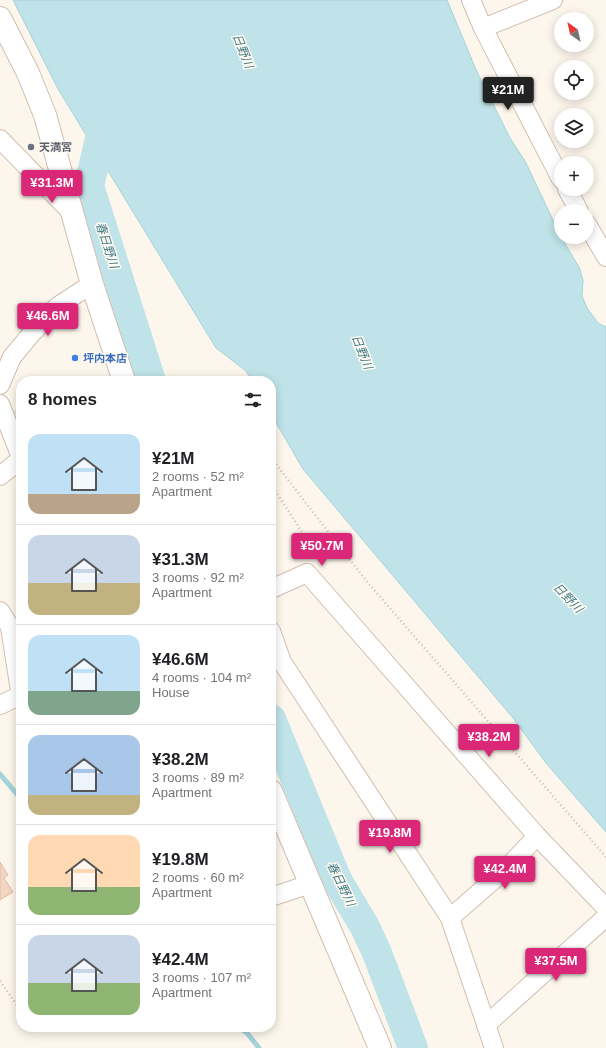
<!DOCTYPE html>
<html lang="en">
<head>
<meta charset="utf-8">
<style>
	body { margin:0; font-family:Helvetica,"Noto Sans JP",sans-serif; background:#f6f6f6; color:#202124; height:100vh; display:flex; flex-direction:column; font-size:15px; white-space:nowrap }
	* { box-sizing:border-box; margin:0 }
	p { font-size:13px; color:#757577 }
	.icon { flex:none; width:22px; height:22px; fill:none; stroke:currentColor; stroke-width:2; stroke-linecap:round; stroke-linejoin:round }
	.map { position:relative; flex:1; overflow:hidden }
	.details { position:absolute; left:16px; top:376px; width:260px; height:656px; display:flex; flex-direction:column; background:#fff; border-radius:16px; box-shadow:0 2px 10px #0003 }
	.details>* { flex:none }
	.needle { width:26px; rotate:326deg }
	.controls { position:absolute; left:554px; top:12px; display:grid; gap:8px }
	.controls a { display:grid; place-items:center; width:40px; height:40px; border-radius:50%; background:#fff; box-shadow:0 2px 10px #0003; font-size:20px }
	.price { position:absolute; translate:-50% -34px; padding:0 9px; border-radius:4px; background:#db2777; color:#fff; font-size:13px; line-height:26px; filter:drop-shadow(0 1px 2px #0008) }
	.price::after { content:''; position:absolute; left:50%; top:24px; width:12px; height:9px; margin-left:-6px; background:inherit; clip-path:polygon(0 0,100% 0,50% 100%) }
	.price.selected { background:#222; color:#fff }
	ul { padding:0; list-style:none }
	li { display:flex; align-items:center; gap:12px; height:100px; padding:0 12px }
	li+li { border-top:1px solid #e0e0e0 }
	li span { display:grid; place-items:center; flex:none; width:112px; height:80px; border-radius:12px; color:#555 }
	li>.icon { margin-inline-start:auto }
	span .icon { width:48px; height:48px; fill:#fffc; stroke-width:1 }
	li b { font-size:17px }
	h2 { display:flex; justify-content:space-between; align-items:center; height:48px; padding:0 12px; font-size:17px }
	.map>svg:first-child { display:block }
</style>
</head>
<body>
<div class="map">
<svg width="606" height="1048" viewBox="0 0 606 1048">
	<rect width="100%" height="100%" fill="#fdf6ec"/>
	<!-- green -->
	<path fill="#d8ecc9" d="M21,409v23l-7,-22z"/>
	<!-- water -->
	<path fill="#bfe3e8" stroke="#a5d3da" d="M13,0h434l30,72 33,66 15,23 36,76 18,30 4,13 -1,16 5,12 11,15 8,4v505l-60,-69 -33,-45 -210,-249 -32,-55v-33h-19l-6,-10 -30,-23 -158,-259z"/>
	<g fill="none" stroke-linecap="round" stroke-linejoin="round">
		<!-- stream -->
		<g stroke="#a5d3da" stroke-width="5">
			<path d="M0,774l21,25"/>
			<path d="M239,1027l8,6 12,15"/>
		</g>
		<!-- river -->
		<g stroke="#bfe3e8" stroke-width="30">
			<path d="M110,114l-8,16 -13,56 62,195"/>
			<path d="M271,719l66,161 28,47 12,26 36,95"/>
		</g>
	</g>
	<!-- building -->
	<path fill="#f3d5c3" stroke="#e6bba3" d="M0,862l8,13 -4,3 9,14 -13,8z"/>
	<g fill="none" stroke-linecap="round" stroke-linejoin="round">
		<defs>
			<g id="minor">
				<path d="M471,0l12,28 78,151"/>
				<path d="M483,28l70,-28"/>
				<path d="M0,139l71,73"/>
				<path d="M567,189l12,22"/>
				<path d="M587,224l19,33"/>
				<path d="M0,385l12,-28 20,-24 26,-27 34,-22"/>
				<path d="M0,404l21,53"/>
				<path d="M0,476l21,-17"/>
				<path d="M271,589l36,-16 230,263 69,72"/>
				<path d="M0,611l10,16 11,70"/>
				<path d="M271,631l11,31 168,256 44,130"/>
				<path d="M0,705l21,-10"/>
				<path d="M271,897l39,-13"/>
				<path d="M450,918l56,-49 31,-33"/>
				<path d="M486,1025l120,-108"/>
			</g>
			<g id="tertiary">
				<path d="M0,18l28,55 17,42 47,169 32,97"/>
				<path d="M271,791l109,257"/>
			</g>
		</defs>
		<!-- minor casing -->
		<use href="#minor" stroke="#d1beb0" stroke-width="20"/>
		<!-- tertiary casing -->
		<use href="#tertiary" stroke="#d1beb0" stroke-width="24"/>
		<!-- path -->
		<g stroke="#d9b8a5" stroke-width="2.5" stroke-dasharray="1 3" stroke-linecap="butt">
			<path d="M271,458l97,125 238,274"/>
			<path d="M271,484l51,79"/>
			<path d="M0,981l21,30"/>
			<path d="M32,1027h3"/>
		</g>
		<!-- minor -->
		<use href="#minor" stroke="#fff" stroke-width="18"/>
		<!-- tertiary -->
		<use href="#tertiary" stroke="#fff" stroke-width="22"/>
	</g>
	<!-- markers -->
	<circle fill="#6b7280" stroke="#fffaf3" stroke-width="1.5" cx="31" cy="147" r="4"/>
	<circle fill="#3f7fe0" stroke="#fffaf3" stroke-width="1.5" cx="75" cy="358" r="4"/>
	<g text-anchor="middle" stroke-width="3" stroke-linejoin="round" paint-order="stroke">
		<!-- worship labels -->
		<g font-size="11" font-weight="bold" fill="#5b616d" stroke="#fffaf3" text-anchor="start">
			<text x="39" y="151">天満宮</text>
		</g>
		<!-- shop labels -->
		<g font-size="11" font-weight="bold" fill="#366cbe" stroke="#fffaf3" text-anchor="start">
			<text x="83" y="362">坪内本店</text>
		</g>
		<!-- water labels -->
		<g font-size="12" font-style="italic" fill="#437c86" stroke="#fffaf3">
			<text transform="translate(243 51) rotate(68)" y="4">日野川</text>
			<text transform="translate(107 245) rotate(72)" y="4">春日野川</text>
			<text transform="translate(362 352) rotate(68)" y="4">日野川</text>
			<text transform="translate(568 598) rotate(46)" y="4">日野川</text>
			<text transform="translate(341 884) rotate(64)" y="4">春日野川</text>
		</g>
	</g>
</svg>
<div class="controls">
<a><svg class="needle" viewBox="-14 -14 28 28"><path d="M0-13l5 13h-10z" fill="#e53935"/><path d="M0 13l5-13h-10z" fill="#757577"/></svg></a>
<a><svg class="icon" aria-label="locate" viewBox="0 0 24 24"><circle cx="12" cy="12" r="6"/><path d="M12 2v4M12 18v4M2 12h4M18 12h4"/></svg></a>
<a><svg class="icon" aria-label="layers" viewBox="0 0 24 24"><path d="M12 4l9 5-9 5-9-5zM3 14l9 5 9-5"/></svg></a>
<a>+</a>
<a>−</a>
</div>
<b class="price selected" style="left:508px;top:111px">¥21M</b>
<b class="price" style="left:52px;top:204px">¥31.3M</b>
<b class="price" style="left:48px;top:337px">¥46.6M</b>
<b class="price" style="left:322px;top:567px">¥50.7M</b>
<b class="price" style="left:489px;top:758px">¥38.2M</b>
<b class="price" style="left:390px;top:854px">¥19.8M</b>
<b class="price" style="left:505px;top:890px">¥42.4M</b>
<b class="price" style="left:556px;top:982px">¥37.5M</b>
<section class="details">
<h2>8 homes<svg class="icon" aria-label="filters" viewBox="0 0 24 24"><path d="M4 7h16M4 17h16"/><circle cx="9" cy="7" r="2"/><circle cx="15" cy="17" r="2"/></svg></h2>
<ul>
<li><span style="background:linear-gradient(#bfe0f5 75%,#b9a48a 0)"><svg class="icon" aria-label="home" viewBox="0 0 24 24"><path d="M3 11l9-7 9 7M6 9v11h12V9"/></svg></span><div><b>¥21M</b><p>2 rooms · 52 m²</p><p>Apartment</p></div></li>
<li><span style="background:linear-gradient(#c9d6e8 60%,#c2b280 0)"><svg class="icon" aria-label="home" viewBox="0 0 24 24"><path d="M3 11l9-7 9 7M6 9v11h12V9"/></svg></span><div><b>¥31.3M</b><p>3 rooms · 92 m²</p><p>Apartment</p></div></li>
<li><span style="background:linear-gradient(#bfe0f5 70%,#7fa58c 0)"><svg class="icon" aria-label="home" viewBox="0 0 24 24"><path d="M3 11l9-7 9 7M6 9v11h12V9"/></svg></span><div><b>¥46.6M</b><p>4 rooms · 104 m²</p><p>House</p></div></li>
<li><span style="background:linear-gradient(#a9c7e8 75%,#c2b280 0)"><svg class="icon" aria-label="home" viewBox="0 0 24 24"><path d="M3 11l9-7 9 7M6 9v11h12V9"/></svg></span><div><b>¥38.2M</b><p>3 rooms · 89 m²</p><p>Apartment</p></div></li>
<li><span style="background:linear-gradient(#ffd9b3 65%,#8fb573 0)"><svg class="icon" aria-label="home" viewBox="0 0 24 24"><path d="M3 11l9-7 9 7M6 9v11h12V9"/></svg></span><div><b>¥19.8M</b><p>2 rooms · 60 m²</p><p>Apartment</p></div></li>
<li><span style="background:linear-gradient(#c9d6e8 60%,#8fb573 0)"><svg class="icon" aria-label="home" viewBox="0 0 24 24"><path d="M3 11l9-7 9 7M6 9v11h12V9"/></svg></span><div><b>¥42.4M</b><p>3 rooms · 107 m²</p><p>Apartment</p></div></li>
</ul>
</section>
</div>
</body>
</html>
